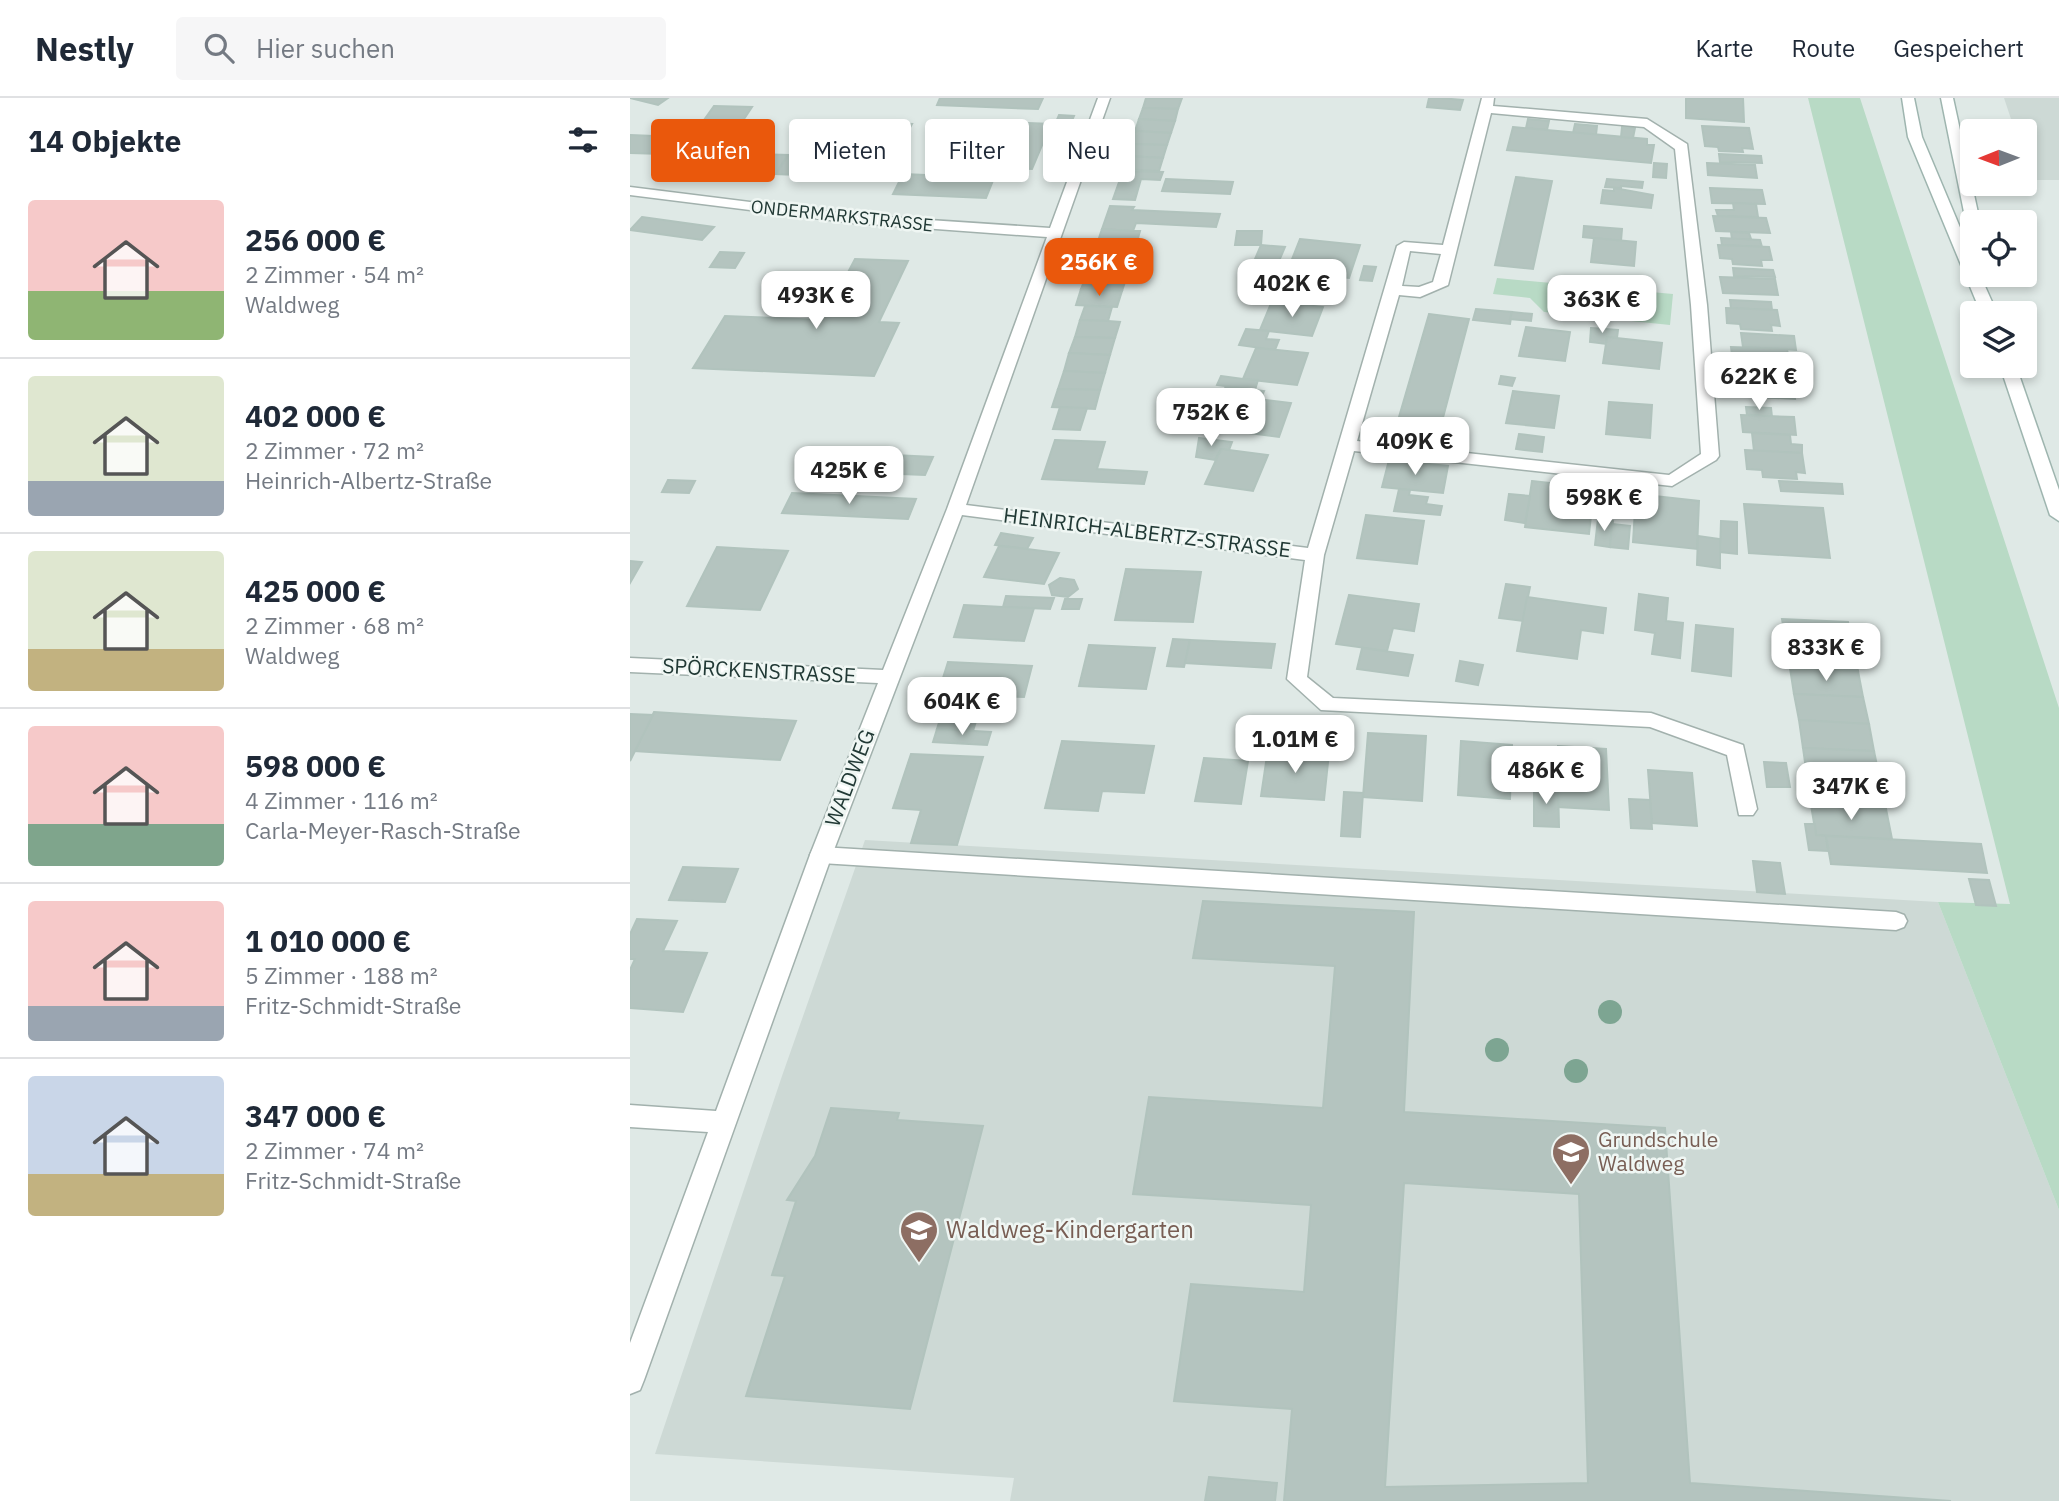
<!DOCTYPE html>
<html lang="de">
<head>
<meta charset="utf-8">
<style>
	body { margin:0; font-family:"IBM Plex Sans",sans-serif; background:#f6f6f7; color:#1f2937; height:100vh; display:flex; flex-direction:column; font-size:26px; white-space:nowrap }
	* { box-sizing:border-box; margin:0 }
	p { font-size:23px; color:#747a83 }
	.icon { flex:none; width:38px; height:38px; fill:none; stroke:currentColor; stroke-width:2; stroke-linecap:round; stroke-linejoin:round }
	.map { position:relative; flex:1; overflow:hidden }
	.sheet { display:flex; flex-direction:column; background:#fff; width:630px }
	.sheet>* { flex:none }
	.hud { position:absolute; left:21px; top:21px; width:665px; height:63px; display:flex; gap:14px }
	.needle { width:46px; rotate:269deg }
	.fabs { position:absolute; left:1330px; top:21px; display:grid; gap:14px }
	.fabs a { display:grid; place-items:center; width:77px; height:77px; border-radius:7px; background:#fff; box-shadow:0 4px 10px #0003; font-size:35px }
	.price { position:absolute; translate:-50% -60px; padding:0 16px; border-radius:14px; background:#fff; color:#222; font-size:23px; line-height:46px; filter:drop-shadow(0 2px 4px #0008) }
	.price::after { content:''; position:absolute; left:50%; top:42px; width:21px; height:16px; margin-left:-10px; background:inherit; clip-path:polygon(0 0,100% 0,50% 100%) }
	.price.selected { background:#ea580c; color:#fff }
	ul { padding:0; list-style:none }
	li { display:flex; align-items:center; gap:21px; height:175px; padding:0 28px }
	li+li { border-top:2px solid #e0e1e3 }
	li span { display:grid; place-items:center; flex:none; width:196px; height:140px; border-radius:7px; color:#555 }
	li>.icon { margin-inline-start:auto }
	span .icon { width:84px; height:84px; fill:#fffc; stroke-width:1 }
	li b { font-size:30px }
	h2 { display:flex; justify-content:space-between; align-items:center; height:84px; padding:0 28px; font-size:30px }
	.chip { padding:0 24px; border-radius:7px; background:#fff; box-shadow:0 4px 10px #0003; font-size:24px; line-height:63px }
	.chip.selected { background:#ea580c; color:#fff }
	header { display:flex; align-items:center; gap:42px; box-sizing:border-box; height:98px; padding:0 35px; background:#fff; border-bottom:2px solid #e0e1e3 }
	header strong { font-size:33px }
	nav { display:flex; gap:38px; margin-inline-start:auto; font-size:24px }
	.search { width:490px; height:63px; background:#f6f6f7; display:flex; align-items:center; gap:18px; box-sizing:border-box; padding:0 24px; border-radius:7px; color:#747a83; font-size:26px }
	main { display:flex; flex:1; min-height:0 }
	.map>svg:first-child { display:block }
</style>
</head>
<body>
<header>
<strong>Nestly</strong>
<div class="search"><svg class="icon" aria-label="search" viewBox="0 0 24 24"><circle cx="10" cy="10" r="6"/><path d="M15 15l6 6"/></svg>Hier suchen</div>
<nav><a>Karte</a><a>Route</a><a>Gespeichert</a></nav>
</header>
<main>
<section class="sheet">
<h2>14 Objekte<svg class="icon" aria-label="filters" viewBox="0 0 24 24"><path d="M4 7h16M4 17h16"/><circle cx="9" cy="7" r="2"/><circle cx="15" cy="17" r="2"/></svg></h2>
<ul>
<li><span style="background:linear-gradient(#f6c9c9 65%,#8fb573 0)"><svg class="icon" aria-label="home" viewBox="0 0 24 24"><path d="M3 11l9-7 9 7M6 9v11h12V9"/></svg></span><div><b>256 000 €</b><p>2 Zimmer · 54 m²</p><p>Waldweg</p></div></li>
<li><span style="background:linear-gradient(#dfe7d0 75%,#9aa5b1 0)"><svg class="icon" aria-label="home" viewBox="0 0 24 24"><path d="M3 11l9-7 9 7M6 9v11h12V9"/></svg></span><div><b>402 000 €</b><p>2 Zimmer · 72 m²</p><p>Heinrich-Albertz-Straße</p></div></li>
<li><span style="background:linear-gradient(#dfe7d0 70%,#c2b280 0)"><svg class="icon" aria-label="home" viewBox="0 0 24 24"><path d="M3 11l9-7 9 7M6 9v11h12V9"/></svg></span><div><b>425 000 €</b><p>2 Zimmer · 68 m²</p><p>Waldweg</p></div></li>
<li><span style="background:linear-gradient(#f6c9c9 70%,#7fa58c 0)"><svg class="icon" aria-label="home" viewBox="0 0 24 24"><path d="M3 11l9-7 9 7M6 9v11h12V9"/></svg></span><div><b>598 000 €</b><p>4 Zimmer · 116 m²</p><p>Carla-Meyer-Rasch-Straße</p></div></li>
<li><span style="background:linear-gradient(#f6c9c9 75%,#9aa5b1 0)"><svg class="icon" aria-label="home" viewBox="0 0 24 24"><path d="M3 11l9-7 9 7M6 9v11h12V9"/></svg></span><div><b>1 010 000 €</b><p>5 Zimmer · 188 m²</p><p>Fritz-Schmidt-Straße</p></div></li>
<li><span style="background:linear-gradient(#c9d6e8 70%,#c2b280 0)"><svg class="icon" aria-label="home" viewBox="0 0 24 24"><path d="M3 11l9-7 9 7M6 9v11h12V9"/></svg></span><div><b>347 000 €</b><p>2 Zimmer · 74 m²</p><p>Fritz-Schmidt-Straße</p></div></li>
</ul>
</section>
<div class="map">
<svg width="1429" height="1403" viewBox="0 0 1429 1403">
	<rect width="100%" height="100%" fill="#dfe9e6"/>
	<!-- built -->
	<g fill="#cdd9d5">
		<path d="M1374,0h55v82h-27l-7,-22v-27h-10z"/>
		<path d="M235,742l1073,62 121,308v291h-1049l4,-23 -359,-24 127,-378z"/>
	</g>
	<!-- green -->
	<g fill="#b8dac5">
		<path d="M1178,0h52l199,610v502l-121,-308 72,2z"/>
		<path d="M867,180l176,16 -3,31 -126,-13 -14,-14 -37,-4z"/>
	</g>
	<!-- building -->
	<g fill="#b4c4bf" stroke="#b1c3bd" stroke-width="2" fill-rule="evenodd">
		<path d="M0,0h38l-10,7z"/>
		<path d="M310,0h103l-5,11 -101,-4z"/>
		<path d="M516,0h36l-4,11 -35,-1z"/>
		<path d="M799,0h11l23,2 -3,10 -33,-3z"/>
		<path d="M1056,0h57l1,24 -58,-4z"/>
		<path d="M84,8l38,1 -14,21 -39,-1z"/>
		<path d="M513,10l35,1 -3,12 -36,-2z"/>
		<path d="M429,17l15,1 -4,9 -15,-1z"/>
		<path d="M509,21l36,2 -4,12 -36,-2z"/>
		<path d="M898,21l21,2 -2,9 -21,-2z"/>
		<path d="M249,25l33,1 -6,11 -33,-1z"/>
		<path d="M398,25l23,1 -19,45 -24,-1z"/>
		<path d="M945,26l22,2 -1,9 -23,-2z"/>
		<path d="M1072,28l47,2 4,21 -11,-1 1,4 -24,-1 -1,-4 -13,-1z"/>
		<path d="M883,29l134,12v6h7l-3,18 -144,-13z"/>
		<path d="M992,29l13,1 -2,10 -12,-1z"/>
		<path d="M505,33l36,2 -4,12 -36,-1z"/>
		<path d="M0,37l47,2 -14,17 -33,-1z"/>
		<path d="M501,46l36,1 -4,13 -37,-2z"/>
		<path d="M67,54l91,3 -12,19 -92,-4z"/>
		<path d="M1089,56l42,2 1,7 -42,-1z"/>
		<path d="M158,57l91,4 -11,19 -92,-4z"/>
		<path d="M496,58l37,2 -4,13 -37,-2z"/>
		<path d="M1024,65l13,1 -1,14 -13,-1z"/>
		<path d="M1077,65l48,2 2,13 -49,-3z"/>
		<path d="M493,73l40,1 -3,8 -19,-1 -6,21 -22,-1z"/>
		<path d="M273,76l91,4 -8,20 -93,-4z"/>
		<path d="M886,79l36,4 -19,88 -38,-4z"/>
		<path d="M536,81l67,3 -3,12 -68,-3z"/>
		<path d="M977,81l36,3 -1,6 -21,-2v2l-16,-1z"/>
		<path d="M984,90l39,7 -2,13 -50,-5 2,-13 11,1z"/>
		<path d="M1080,90l52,2 3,14 -53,-1z"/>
		<path d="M1103,105l23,1 2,13 -40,-1 -2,-6h18z"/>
		<path d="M480,108l24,1 -2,3 88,4 -4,13 -80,-4 -3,8 -31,-2z"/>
		<path d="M1083,118l53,2 4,15 -54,-2z"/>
		<path d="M12,119l72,10 -12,13 -72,-10z"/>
		<path d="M954,128l38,3 -1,12 -38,-4z"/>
		<path d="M472,131l31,2h7l-4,14 -39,-1z"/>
		<path d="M607,133h25l-1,14h-26z"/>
		<path d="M1101,134l18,1 2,6h-19z"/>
		<path d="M964,140l42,4 -2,24 -43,-4z"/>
		<path d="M1091,140l39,2 2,7 -40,-2z"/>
		<path d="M670,141l60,6 -11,33 -62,-6z"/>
		<path d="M467,146l39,1 -5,15 -39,-1z"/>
		<path d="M631,147l24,2 -6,14 -24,-2z"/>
		<path d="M1088,147l51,2 3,13h-11l1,6 -29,-2 -1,-5 -12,-1z"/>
		<path d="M90,154l24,1 -9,15 -25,-1z"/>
		<path d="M225,161l53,2 -29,61 20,1 -25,53 -181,-8 32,-52 98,4z"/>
		<path d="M462,161l39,1 -4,16 -40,-2z"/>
		<path d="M734,168l12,1 -4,14 -12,-1z"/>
		<path d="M1103,170l40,2 2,7 -41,-1z"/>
		<path d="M457,176l40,2 -5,15 -41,-2z"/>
		<path d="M1090,179l55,2 3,16 -55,-2z"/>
		<path d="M451,191l41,2 -5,16 -41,-2z"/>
		<path d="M1100,202l41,2 1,8 -41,-2z"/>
		<path d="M642,203l51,6 -11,29 -52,-6z"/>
		<path d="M455,208l27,1 -4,14 -28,-1z"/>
		<path d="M1096,210l51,2 3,16 -9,-1 1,6 -31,-2 -1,-5 -13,-1z"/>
		<path d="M846,211l36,3 -2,12 -37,-4z"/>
		<path d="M882,214l20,2 -1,7 -21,-2z"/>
		<path d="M799,216l40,5 -29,110 -43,-5z"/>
		<path d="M450,222l28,1 12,1 -5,16 -40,-1z"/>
		<path d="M896,229l44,5 -5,29 -46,-5z"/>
		<path d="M961,230l27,2 -1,8 -10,-1 -1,7 -16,-2z"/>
		<path d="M616,231l23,2 -3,8 13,1 -4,10 -36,-5z"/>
		<path d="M1111,235l53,3 2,14 -53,-3z"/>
		<path d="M445,239l40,1 -5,17 -41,-2z"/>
		<path d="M977,239l55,6 -3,26 -56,-6z"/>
		<path d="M1101,249l56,2 3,17 -40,1 -17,-4z"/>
		<path d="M626,250l52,5 -11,32 -54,-6z"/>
		<path d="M439,255l41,2 -5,18 -41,-2z"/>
		<path d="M1120,269l34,6 2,8 -45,-2 -1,-8h11z"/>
		<path d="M434,273l41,2 -5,17 -42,-1z"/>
		<path d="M591,278l22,3 15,1 -3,10 -38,-5z"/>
		<path d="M871,278l14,2 -3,8 -13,-2z"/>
		<path d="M1105,281l57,3 3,17 -58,-3z"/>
		<path d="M596,288l29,4 9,1 -4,9 -38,-5z"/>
		<path d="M428,291l42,1 -5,19 -43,-2z"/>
		<path d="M883,293l46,5 -5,32 -48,-5z"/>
		<path d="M608,299l53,6 -12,34 -55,-7z"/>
		<path d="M979,304l43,3 -2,33 -44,-4z"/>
		<path d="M430,309l27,1 -7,22 -27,-1z"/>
		<path d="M1116,309l25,1 1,9 -25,-2z"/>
		<path d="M1111,317l53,2 2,18 -53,-3z"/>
		<path d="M1122,335l38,2 1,9 11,1v8l-48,-2z"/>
		<path d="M889,336l25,3 -2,15 -26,-3z"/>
		<path d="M569,340l33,4 -3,8 -8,-1 -6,11 -19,-3z"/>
		<path d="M425,342l50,2 -8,27 50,3 -3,12 -102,-5z"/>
		<path d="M591,351l47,6 -15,36 -48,-7z"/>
		<path d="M1115,352l57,3 3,20 -9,-1 1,7 -34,-2 -1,-7 -15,-1z"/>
		<path d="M182,353l121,6 -8,18 -122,-5z"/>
		<path d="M759,362l59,6 -5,27 -61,-6z"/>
		<path d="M38,382l27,1 -6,12 -27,-1z"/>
		<path d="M902,383l62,7 -5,46 -64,-7z"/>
		<path d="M1149,383l63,3 1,10 -62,-3z"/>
		<path d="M769,391l11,1 -1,5 19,2 -2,7 16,2 -2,9 -46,-4z"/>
		<path d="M162,395l124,6 -8,20 -126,-6z"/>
		<path d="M879,396l21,2 -5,27 -20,-3z"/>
		<path d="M1006,396l63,7 -2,48 -64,-7z"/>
		<path d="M1114,406l79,4 7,50 -81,-5z"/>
		<path d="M736,417l58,6 -7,43 -60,-6z"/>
		<path d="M968,421l15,2 -3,26 -15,-2z"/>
		<path d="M1091,423l16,1v32l-17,-2z"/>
		<path d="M982,426l18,2 -2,23 -18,-2z"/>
		<path d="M371,435l32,5 -6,11 -32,-4z"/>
		<path d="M1068,438l22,3v29l-23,-3z"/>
		<path d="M369,448l28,3 32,4 -15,31 -60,-7z"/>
		<path d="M87,449l71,4 -28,59 -73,-4z"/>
		<path d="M0,463l12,1 -12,21z"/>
		<path d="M496,471l75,3 -8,50 -78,-2z"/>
		<path d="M430,480l14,2 4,9 -10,8 -16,-2 -3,-10z"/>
		<path d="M876,486l24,3 -7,34 -24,-3z"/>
		<path d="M1009,496l29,4 -2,23 17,2 -3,35 -28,-4 3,-21 -20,-3z"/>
		<path d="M719,497l70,9 -5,27 -21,-3 -6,23 -51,-7z"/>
		<path d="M376,498l48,2 -4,11 -47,-2z"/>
		<path d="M897,499l79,11 -3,25 -22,-3 -4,29 -60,-8z"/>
		<path d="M435,501h17l-3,10h-17z"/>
		<path d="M334,507l39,2 31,1 -10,33 -70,-4z"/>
		<path d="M1152,521l66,3 5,24 -67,-3z"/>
		<path d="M1066,527l37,4 -2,47 -39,-5z"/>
		<path d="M543,541l17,1 -6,27 -17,-1z"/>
		<path d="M560,542l85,4 -4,24 -86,-5z"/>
		<path d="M1156,545l67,3 5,25 -68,-3z"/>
		<path d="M459,547l66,3 -9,41 -67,-3z"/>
		<path d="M732,550l51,7 -5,21 -51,-7z"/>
		<path d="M830,563l23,4 -5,20 -22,-4z"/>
		<path d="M318,564l84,4 -8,31 -40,-1 -7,22 -46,-2z"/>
		<path d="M1160,570l68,3 5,26 -69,-3z"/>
		<path d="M1164,596l69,3 6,27 -70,-4z"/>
		<path d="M24,614l142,9 -16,39 -145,-9z"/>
		<path d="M0,616l23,1 -23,46z"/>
		<path d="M311,618l36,2 -4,13 -36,-2z"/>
		<path d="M1169,622l70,4 5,27 -71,-3z"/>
		<path d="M671,628l49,2 -2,26 -50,-3z"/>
		<path d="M307,631l54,3 -4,13 -54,-3z"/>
		<path d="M738,635l58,3 -4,65 -59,-4z"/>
		<path d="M432,643l92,5 -10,47 -42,-2 -4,20 -53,-3z"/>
		<path d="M831,643l51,4 -2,54 -52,-4z"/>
		<path d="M928,648l48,3 3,61 -51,-3z"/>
		<path d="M1173,650l71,3 6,29 -73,-4z"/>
		<path d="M638,651l61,4 -5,47 -63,-4z"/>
		<path d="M281,656l72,3 -26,88 -46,-2 10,-33 -28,-2z"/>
		<path d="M574,660l44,3 -7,43 -46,-3z"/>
		<path d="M1134,664l22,1 4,24h-23z"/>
		<path d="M1018,672l44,3 5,53 -45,-3z"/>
		<path d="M1177,678l73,4 6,29 -75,-4z"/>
		<path d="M904,686l24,1 1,42 -25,-1z"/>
		<path d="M714,694l19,1 -3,44 -19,-1z"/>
		<path d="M999,701l21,1 2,29 -21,-1z"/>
		<path d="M1181,707l75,4 6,30 -76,-4z"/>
		<path d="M1175,726h10l1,11 10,1 2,15 -19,-1z"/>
		<path d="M1196,738l155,8 6,29 -156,-9z"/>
		<path d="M1123,763l27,2 5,31 -28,-2z"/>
		<path d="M53,769l55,2 -13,33 -56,-2z"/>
		<path d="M1339,781l20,1 7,26 -20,-1z"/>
		<path d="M573,803l211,11 -10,200 261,16 25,355 261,18h-667l8,-92 -118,-8 17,-117 113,8 7,-87 -178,-11 16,-97 174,11 12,-142 -142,-8zM774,1085l175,11 9,289 -203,4z"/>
		<path d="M7,821l40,2 -14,30 44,2 -24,59 -53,-4v-38l5,-11h-5v-25z"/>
		<path d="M201,1010l68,5 -2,7 86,6 -73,283 -164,-13 39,-120 -13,-1 24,-74 -9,-1 28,-44z"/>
		<path d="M579,1379l68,6 -2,18h-70z"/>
	</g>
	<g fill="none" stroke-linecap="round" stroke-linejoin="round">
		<defs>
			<path id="lane" d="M191,749l1075,65 8,3 3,6 -3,6 -8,3 -1075,-67 -8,-2 -3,-6 3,-6z"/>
			<path id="street" d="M468,0h12l-144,407 342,43 89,-302 7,-4 39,3 39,-147h12l-1,8 154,13 40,25 20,161 12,151 -3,4 -44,26 -318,-35 -30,104 -17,122 26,21 318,15 92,32 14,64 -4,6h-14l-12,-60 -77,-28 -329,-17 -34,-31 18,-119 -343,-45 -130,340 -188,525 -4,10 -10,4v-51l78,-211 -78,-5v-22l86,6 94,-256 68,-172 -248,-11v-14l253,12 64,-161 100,-272 -193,-14 -224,-28v-8l224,28 196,13zM861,15l153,14 31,22 16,156 10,149 -32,21 -312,-34 42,-146 21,2 28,-12zM780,153l31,3 -8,28 -14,5 -17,-1z"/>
			<g id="secondary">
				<path d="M1272,0h12l8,39 50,119v19h8l17,38h-16l-73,-176z"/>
				<path d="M1311,0h12l27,124h-8v4l-6,-4z"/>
				<path d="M1370,268h16l43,124v31l-9,-6z"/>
			</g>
		</defs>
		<!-- lane casing -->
		<use href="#lane" stroke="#a2b1ad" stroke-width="3"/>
		<!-- street casing -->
		<use href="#street" stroke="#a2b1ad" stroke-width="3"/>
		<!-- secondary casing -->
		<use href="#secondary" stroke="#9eb5af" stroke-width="3"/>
		<!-- lane -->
		<use href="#lane" fill="#fff" fill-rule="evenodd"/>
		<!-- street -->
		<use href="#street" fill="#fff" fill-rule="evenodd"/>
		<!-- secondary -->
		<use href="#secondary" fill="#fff" fill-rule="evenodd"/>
	</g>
	<!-- trees -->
	<g fill="#7da592">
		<circle cx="980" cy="914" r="12"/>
		<circle cx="867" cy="952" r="12"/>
		<circle cx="946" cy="973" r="12"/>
	</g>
	<!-- icons -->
	<defs>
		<symbol id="school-pin" viewBox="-11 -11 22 30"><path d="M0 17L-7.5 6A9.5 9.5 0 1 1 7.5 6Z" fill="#8d6e63" stroke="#eff6f3"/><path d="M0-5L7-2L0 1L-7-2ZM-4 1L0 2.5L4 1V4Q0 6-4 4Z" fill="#fff"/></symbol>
	</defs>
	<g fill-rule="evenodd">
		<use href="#school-pin" x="919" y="1032" width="44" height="60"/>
		<use href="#school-pin" x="267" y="1110" width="44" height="60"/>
	</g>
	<g text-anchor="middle" stroke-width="5" stroke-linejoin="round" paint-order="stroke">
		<!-- far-street labels -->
		<g font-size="18" fill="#213935" stroke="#eff6f3">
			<text transform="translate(212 118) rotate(6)" y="6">ONDERMARKSTRASSE</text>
		</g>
		<!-- street labels -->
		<g font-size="21" fill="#213935" stroke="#eff6f3">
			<text transform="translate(517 435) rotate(7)" y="7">HEINRICH-ALBERTZ-STRASSE</text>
			<text transform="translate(129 573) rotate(3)" y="7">SPÖRCKENSTRASSE</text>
			<text transform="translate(220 680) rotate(-69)" y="7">WALDWEG</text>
		</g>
		<!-- education labels -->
		<g font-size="21" fill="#785e54" stroke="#eff6f3" text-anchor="start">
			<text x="968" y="1049">Grundschule<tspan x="968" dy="24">Waldweg</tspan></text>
		</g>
		<!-- near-education labels -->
		<g font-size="24" fill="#785e54" stroke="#eff6f3" text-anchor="start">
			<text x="316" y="1140">Waldweg-Kindergarten</text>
		</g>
	</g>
</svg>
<div class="fabs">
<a><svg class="needle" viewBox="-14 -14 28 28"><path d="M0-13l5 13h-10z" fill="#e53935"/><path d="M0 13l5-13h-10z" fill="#747a83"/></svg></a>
<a><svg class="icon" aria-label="locate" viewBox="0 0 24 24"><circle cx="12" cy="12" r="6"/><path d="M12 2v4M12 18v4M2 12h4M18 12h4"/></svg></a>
<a><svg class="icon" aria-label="layers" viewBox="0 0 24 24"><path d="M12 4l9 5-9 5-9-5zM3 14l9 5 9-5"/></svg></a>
</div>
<b class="price selected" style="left:469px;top:200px">256K €</b>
<b class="price" style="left:662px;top:221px">402K €</b>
<b class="price" style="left:186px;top:233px">493K €</b>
<b class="price" style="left:972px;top:237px">363K €</b>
<b class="price" style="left:1129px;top:314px">622K €</b>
<b class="price" style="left:581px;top:350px">752K €</b>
<b class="price" style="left:785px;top:379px">409K €</b>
<b class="price" style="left:219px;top:408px">425K €</b>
<b class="price" style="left:974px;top:435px">598K €</b>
<b class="price" style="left:1196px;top:585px">833K €</b>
<b class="price" style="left:332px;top:639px">604K €</b>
<b class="price" style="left:665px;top:677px">1.01M €</b>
<b class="price" style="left:916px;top:708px">486K €</b>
<b class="price" style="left:1221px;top:724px">347K €</b>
<div class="hud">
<a class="chip selected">Kaufen</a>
<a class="chip">Mieten</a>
<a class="chip">Filter</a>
<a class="chip">Neu</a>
</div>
</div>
</main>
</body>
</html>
